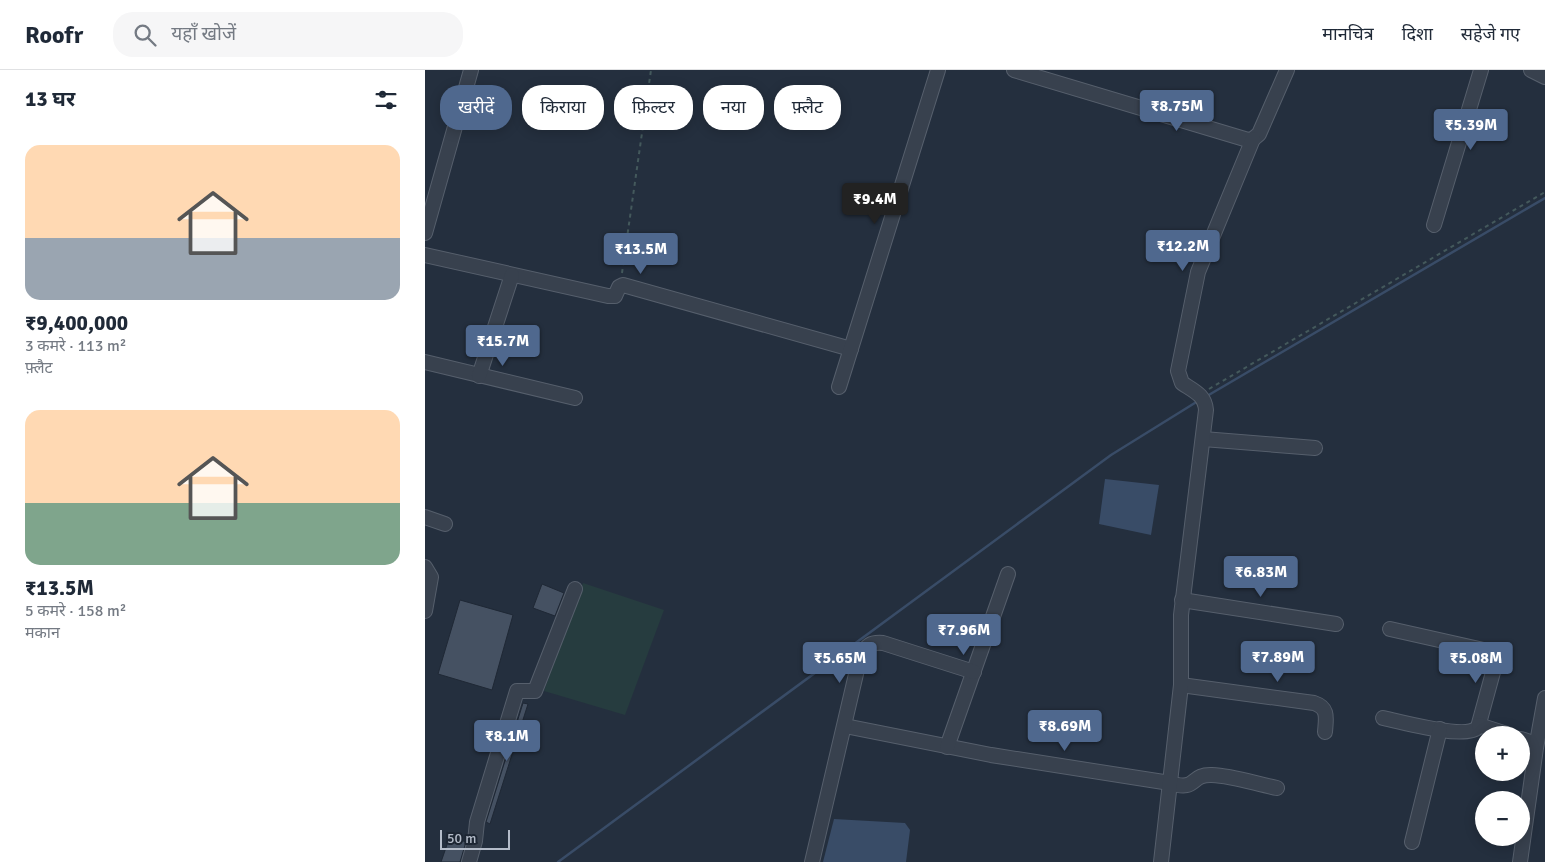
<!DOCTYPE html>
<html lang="hi">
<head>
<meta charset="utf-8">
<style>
	body { margin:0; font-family:Signika,"Noto Sans Devanagari",sans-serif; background:#f6f6f7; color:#1f2937; height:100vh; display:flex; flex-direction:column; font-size:19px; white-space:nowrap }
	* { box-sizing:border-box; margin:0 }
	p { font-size:16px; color:#747a83 }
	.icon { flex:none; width:28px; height:28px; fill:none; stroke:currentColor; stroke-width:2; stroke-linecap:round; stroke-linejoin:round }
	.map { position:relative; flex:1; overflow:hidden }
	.sheet { display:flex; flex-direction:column; background:#fff; width:425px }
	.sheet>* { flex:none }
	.top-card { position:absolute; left:15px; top:15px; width:475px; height:45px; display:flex; gap:10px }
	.tools { position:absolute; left:1050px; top:656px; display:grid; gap:10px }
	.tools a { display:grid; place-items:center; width:55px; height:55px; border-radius:50%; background:#fff; box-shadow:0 2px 12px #0003; font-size:25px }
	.scale { position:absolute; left:15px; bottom:12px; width:70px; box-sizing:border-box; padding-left:5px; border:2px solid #b4bcc9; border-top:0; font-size:14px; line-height:18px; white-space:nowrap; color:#b4bcc9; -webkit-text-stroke:4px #1d2633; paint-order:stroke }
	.price { position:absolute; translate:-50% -42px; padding:0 11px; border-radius:5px; background:#4f688e; color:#fff; font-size:16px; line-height:32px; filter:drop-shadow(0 1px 2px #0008) }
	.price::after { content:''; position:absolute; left:50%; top:30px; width:15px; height:11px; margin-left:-8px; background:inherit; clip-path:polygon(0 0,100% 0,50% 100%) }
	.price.current { background:#222; color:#fff }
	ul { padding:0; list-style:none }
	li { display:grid; align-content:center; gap:10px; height:265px; padding:0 25px }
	li span { display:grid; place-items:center; height:155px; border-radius:15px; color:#555 }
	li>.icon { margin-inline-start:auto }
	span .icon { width:90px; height:90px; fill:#fffc; stroke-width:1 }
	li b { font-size:21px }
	h2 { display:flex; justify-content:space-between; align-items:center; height:60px; padding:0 25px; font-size:21px }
	.chip { padding:0 18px; border-radius:20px; background:#fff; box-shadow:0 2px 12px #0003; font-size:18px; line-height:45px }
	.chip.current { background:#4f688e; color:#fff }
	header { display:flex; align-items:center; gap:30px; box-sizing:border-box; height:70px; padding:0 25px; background:#fff; border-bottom:1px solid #e0e1e3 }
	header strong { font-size:24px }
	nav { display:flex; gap:28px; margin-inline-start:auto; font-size:18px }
	.search { width:350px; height:45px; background:#f6f6f7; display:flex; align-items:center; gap:12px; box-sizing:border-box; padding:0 18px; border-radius:20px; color:#747a83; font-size:19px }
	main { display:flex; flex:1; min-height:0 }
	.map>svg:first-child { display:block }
</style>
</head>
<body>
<header>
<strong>Roofr</strong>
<div class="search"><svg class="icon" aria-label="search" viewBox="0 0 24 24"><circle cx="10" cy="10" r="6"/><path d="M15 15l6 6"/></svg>यहाँ खोजें</div>
<nav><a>मानचित्र</a><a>दिशा</a><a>सहेजे गए</a></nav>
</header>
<main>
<section class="sheet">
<h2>13 घर<svg class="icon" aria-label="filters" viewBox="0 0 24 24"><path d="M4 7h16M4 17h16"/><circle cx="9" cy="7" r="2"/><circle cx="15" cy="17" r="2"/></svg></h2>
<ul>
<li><span style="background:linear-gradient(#ffd9b3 60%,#9aa5b1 0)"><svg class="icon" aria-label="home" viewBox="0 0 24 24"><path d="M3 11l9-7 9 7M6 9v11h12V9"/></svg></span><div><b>₹9,400,000</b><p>3 कमरे · 113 m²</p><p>फ़्लैट</p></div></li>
<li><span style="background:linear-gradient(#ffd9b3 60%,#7fa58c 0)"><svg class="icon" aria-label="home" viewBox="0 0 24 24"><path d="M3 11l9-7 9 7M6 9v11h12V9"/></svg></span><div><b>₹13.5M</b><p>5 कमरे · 158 m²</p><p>मकान</p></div></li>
</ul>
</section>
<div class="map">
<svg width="1120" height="792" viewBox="0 0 1120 792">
	<rect width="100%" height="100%" fill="#242f3e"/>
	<!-- green -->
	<path fill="#263c3f" d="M158,513l81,27 -39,105 -81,-24z"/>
	<!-- water -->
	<g fill="#394c67">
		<path d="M680,409l54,6 -8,50 -52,-11z"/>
		<path d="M409,749l71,4 5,7 -4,32h-83z"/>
	</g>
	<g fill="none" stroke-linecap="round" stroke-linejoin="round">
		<!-- stream -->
		<g stroke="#394c67" stroke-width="2.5">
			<path d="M782,326l338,-198"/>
			<path d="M133,792l553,-407 87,-54"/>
		</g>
	</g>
	<!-- building -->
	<g fill="#455162" stroke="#1f2835">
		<path d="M117,514l22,9 -9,23 -22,-8z"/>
		<path d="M35,530l53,15 -21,75 -54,-16z"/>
		<path d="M98,633l5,1 -38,120 -4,-2z"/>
		<path d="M25,766l16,6 -6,20h-19z"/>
	</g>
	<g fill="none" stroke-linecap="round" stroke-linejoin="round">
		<defs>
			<g id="minor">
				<path d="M589,0l234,70 5,-1 6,-5 28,-64"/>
				<path d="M1106,0l14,7"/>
				<path d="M1009,155l47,-155"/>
				<path d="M0,163l46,-163"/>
				<path d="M0,185l183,41h7l4,-9 4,-2 228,64"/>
				<path d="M0,292l150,36"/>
				<path d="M54,306l33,-101"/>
				<path d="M414,317l99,-317"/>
				<path d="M778,369l112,9"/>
				<path d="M0,447l20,7"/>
				<path d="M0,497l6,10 -6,34"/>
				<path d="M757,530l154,24"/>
				<path d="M756,615l133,18c15,5 12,15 11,29"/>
				<path d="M958,648c18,4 84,22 95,9l17,-62 -2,-10 -5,-4 -98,-22"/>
				<path d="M1054,655l31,10"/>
				<path d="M420,656l146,29 179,28c28,9 19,-9 42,-8 22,1 44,9 65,13"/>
				<path d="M1096,669l15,5"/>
				<path d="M522,677l61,-173"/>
				<path d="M987,772l28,-113"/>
				<path d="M44,792l6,-21 2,-19 40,-131h18l40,-102"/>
				<path d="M387,792l48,-205c7,-12 10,-15 23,-14l91,29"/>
				<path d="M736,792l20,-177v-70l25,-205c-1,-15 -12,-19 -24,-27l-4,-12 20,-99 55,-133"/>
				<path d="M1095,792l16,-114 9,-50"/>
			</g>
		</defs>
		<!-- minor casing -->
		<use href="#minor" stroke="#565f6c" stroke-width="16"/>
		<!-- path -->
		<g stroke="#44595c" stroke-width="2" stroke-dasharray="4 4" stroke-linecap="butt">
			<path d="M197,203l29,-203"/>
			<path d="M784,319l336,-197"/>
		</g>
		<!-- minor -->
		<use href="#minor" stroke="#38414e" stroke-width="14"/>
	</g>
</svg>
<div class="tools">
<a>+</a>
<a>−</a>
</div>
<div class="scale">50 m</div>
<b class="price" style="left:752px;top:62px">₹8.75M</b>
<b class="price" style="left:1046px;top:81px">₹5.39M</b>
<b class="price current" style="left:450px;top:155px">₹9.4M</b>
<b class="price" style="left:758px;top:202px">₹12.2M</b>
<b class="price" style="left:216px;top:205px">₹13.5M</b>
<b class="price" style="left:78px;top:297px">₹15.7M</b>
<b class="price" style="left:836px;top:528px">₹6.83M</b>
<b class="price" style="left:539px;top:586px">₹7.96M</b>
<b class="price" style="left:853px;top:613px">₹7.89M</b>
<b class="price" style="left:415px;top:614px">₹5.65M</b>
<b class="price" style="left:1051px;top:614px">₹5.08M</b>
<b class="price" style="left:640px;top:682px">₹8.69M</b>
<b class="price" style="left:82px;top:692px">₹8.1M</b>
<div class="top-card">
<a class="chip current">खरीदें</a>
<a class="chip">किराया</a>
<a class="chip">फ़िल्टर</a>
<a class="chip">नया</a>
<a class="chip">फ़्लैट</a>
</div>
</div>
</main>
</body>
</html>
